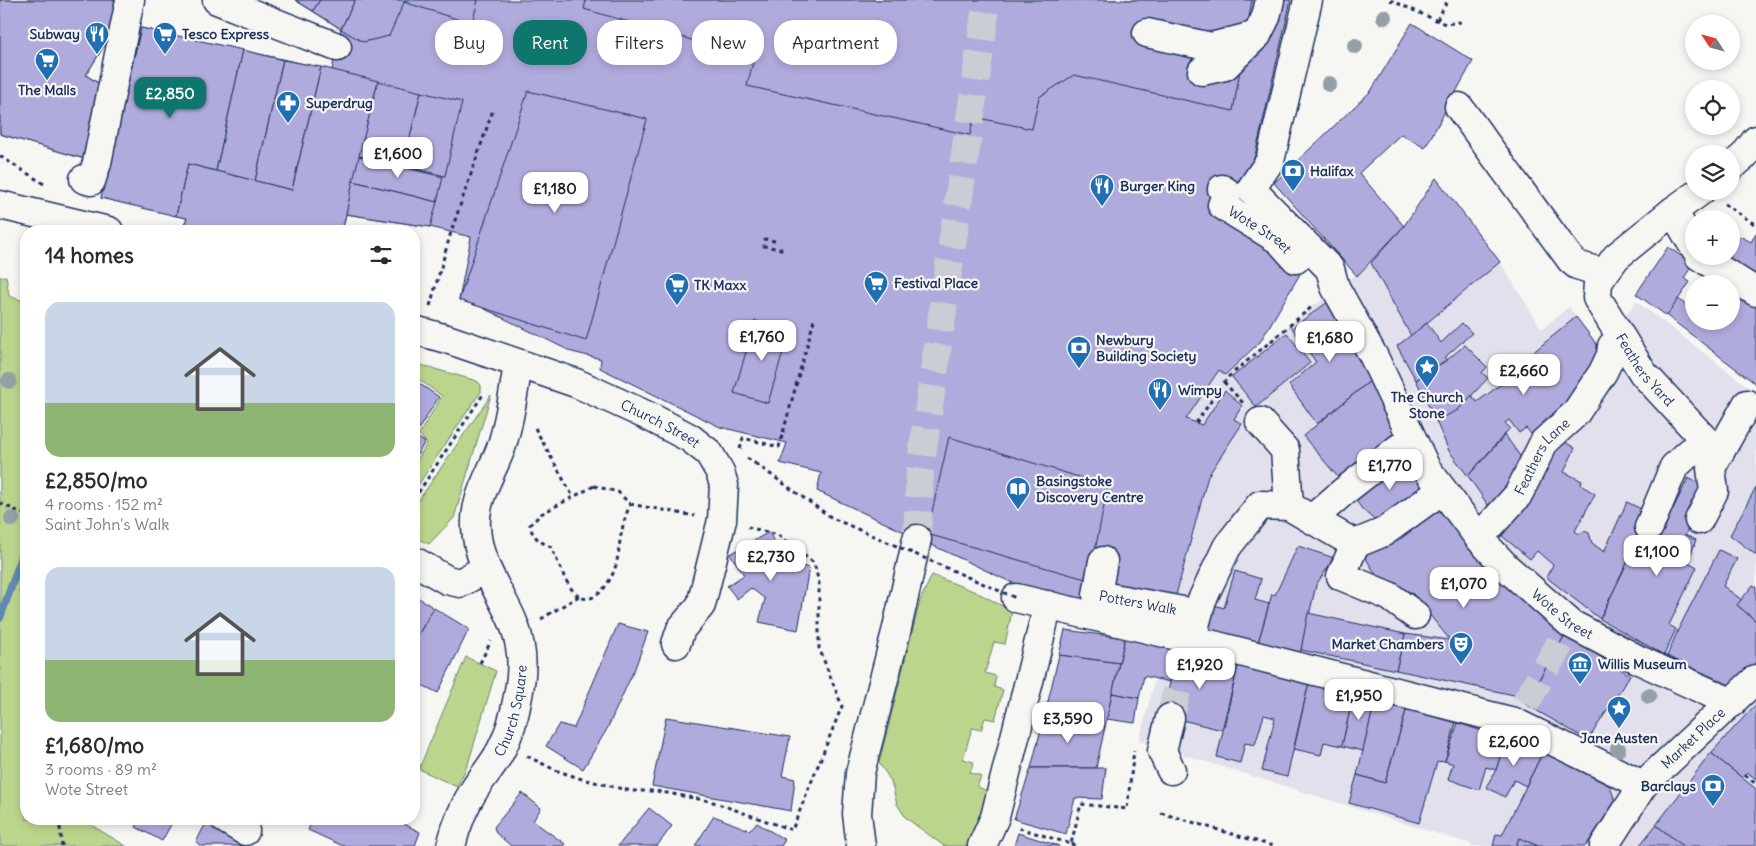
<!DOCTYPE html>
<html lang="en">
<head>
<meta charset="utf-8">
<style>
	body { margin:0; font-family:Delius,sans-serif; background:#f2f2f3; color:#2b2b33; height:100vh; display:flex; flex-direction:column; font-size:19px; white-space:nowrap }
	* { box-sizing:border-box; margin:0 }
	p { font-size:16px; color:#7c7c81 }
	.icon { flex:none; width:28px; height:28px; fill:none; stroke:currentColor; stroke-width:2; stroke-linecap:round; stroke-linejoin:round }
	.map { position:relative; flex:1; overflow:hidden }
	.details { position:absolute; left:20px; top:225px; width:400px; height:600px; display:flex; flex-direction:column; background:#fff; border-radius:20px; box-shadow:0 2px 8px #0003 }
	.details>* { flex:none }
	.hud { position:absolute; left:435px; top:20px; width:475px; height:45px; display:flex; gap:10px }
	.needle { width:32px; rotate:306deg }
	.tools { position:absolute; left:1685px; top:15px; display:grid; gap:10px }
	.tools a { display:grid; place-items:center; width:55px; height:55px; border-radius:50%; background:#fff; box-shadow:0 2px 8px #0003; font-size:25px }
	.price { position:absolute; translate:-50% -42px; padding:0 11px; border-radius:10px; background:#fff; color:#222; font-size:16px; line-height:32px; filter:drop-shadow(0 1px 2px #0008) }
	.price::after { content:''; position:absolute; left:50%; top:30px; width:15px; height:11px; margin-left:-8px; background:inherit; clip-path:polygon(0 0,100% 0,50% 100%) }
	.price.active { background:#0f766e; color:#fff }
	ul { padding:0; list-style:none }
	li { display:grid; align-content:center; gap:10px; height:265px; padding:0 25px }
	li span { display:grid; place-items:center; height:155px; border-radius:15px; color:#555 }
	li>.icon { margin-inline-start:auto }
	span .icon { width:90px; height:90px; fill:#fffc; stroke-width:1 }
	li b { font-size:21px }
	h2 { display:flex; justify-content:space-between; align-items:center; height:60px; padding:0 25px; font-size:21px }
	.tag { padding:0 18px; border-radius:20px; background:#fff; box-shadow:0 2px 8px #0003; font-size:18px; line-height:45px }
	.tag.active { background:#0f766e; color:#fff }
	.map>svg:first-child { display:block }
</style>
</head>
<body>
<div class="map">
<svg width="1756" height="846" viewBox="0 0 1756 846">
	<rect width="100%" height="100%" fill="#f6f6f2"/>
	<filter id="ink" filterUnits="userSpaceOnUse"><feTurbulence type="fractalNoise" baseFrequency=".02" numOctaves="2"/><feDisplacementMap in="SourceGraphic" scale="10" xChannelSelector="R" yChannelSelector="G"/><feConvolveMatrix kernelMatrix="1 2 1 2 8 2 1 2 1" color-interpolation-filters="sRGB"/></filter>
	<g filter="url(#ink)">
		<!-- built -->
		<path fill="#e1e0ec" d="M1500,262l42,67 27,-22 32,45 35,-51 120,92v453h-285v-2l-332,-103 69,-265 34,-52 -8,-5 8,-13 -17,-16 -23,35 -16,-6 33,-49 6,4 146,-111 40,72z"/>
		<!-- green -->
		<g fill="#bbd58c" stroke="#6b8275">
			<path d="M6,276l3,20 17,6v517h55l45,27h-126v-569z"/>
			<path d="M414,363l63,18 4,4v7l-8,11 -59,88v-26l13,-21 -8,-10 23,-38 -28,-20z"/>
			<path d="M491,395l-37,123 -25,26 -15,-7v-30z"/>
			<path d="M932,575l44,17 36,19 -7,33 -11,-2 -9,31 11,3 -2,11 9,3 -8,30 -10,-2 -4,12 -9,-2 -9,31 11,3 -4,11 11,3 -4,11 11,4 -11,43 -6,12h-27l-38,-28 -9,-14 -6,-23 -12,-18 41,-162z"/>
			<path d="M466,657l30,14 -28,93 -11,23 -38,-18z"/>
		</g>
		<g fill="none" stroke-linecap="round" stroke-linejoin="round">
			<!-- stream -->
			<path stroke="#6088b3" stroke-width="8" d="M0,618l26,-73"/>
		</g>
		<!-- building -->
		<g fill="#b0abdd" stroke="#1b2f5e">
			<path d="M0,0h119l-2,25 -31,50 18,12 -16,73 -88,-26z"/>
			<path d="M0,0h119l-2,25 -31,50 18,12 -16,73 -88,-26z"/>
			<path d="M295,0h996l-38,164 -10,23 -18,-3 38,56 37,34 -40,68 -35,33 -6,-5 -33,49 16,6 23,-35 17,16 -8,13 8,5 -34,52 -33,123 -88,2 -68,-15 -202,-95 4,-18 -41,-10 7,-20 -67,-16 -120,-59 1,-9 -29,-7 -91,-45 -22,-7 12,-63 -41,-10 -84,-13 -4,17h-161l6,-13 -86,-20 40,-170 191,42 9,-41z"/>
			<path d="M295,0h25l-7,11z"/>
			<path d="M320,0h35l-14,29 -28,-18z"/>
			<path d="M355,0h50l-16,36 -26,6 -22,-13z"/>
			<path d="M405,0h73l-6,24 -68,-22z"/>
			<path d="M586,0h666l-19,111 -159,-36 -35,22 -7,32 -58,-12 -4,18 -223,-49 7,-28 -170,-49z"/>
			<path d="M1412,23l61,38 -48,87 -24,-14 -42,39 45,53 -47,50 -83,-93 97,-92z"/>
			<path d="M141,28l102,22 -27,121 -28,-7 -12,52 -75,-18z"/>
			<path d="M243,50l40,10 -28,121 -39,-10z"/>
			<path d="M283,60l38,7 -29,123 -37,-9z"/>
			<path d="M321,67l57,14 -36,150h-161l6,-13 -11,-2 12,-52 104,26z"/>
			<path d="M378,81l43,11 -18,74 -44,-10z"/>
			<path d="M528,91l119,28 -61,222 -127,-41z"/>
			<path d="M421,92l41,10 -17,74 -42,-10z"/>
			<path d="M359,156l84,21 -6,25 -84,-21z"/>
			<path d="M1436,178l64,84 -89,74 -40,-73 33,-37z"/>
			<path d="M353,181l84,21 -7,25 -84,-13z"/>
			<path d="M1756,233v52l-33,-19 5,-10h3v-5l9,-15 11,6z"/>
			<path d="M1668,247l25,17 -9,14 6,4 -23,34 -31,-22z"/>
			<path d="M1731,284l25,15v85l-89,-68 11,-17 16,11v11h37z"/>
			<path d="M1332,299l44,77 -59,48 -28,-39 27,-23 -24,-34z"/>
			<path d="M1576,317l31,41 -61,76 -13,2 -7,-8 -7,5 -10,-13 -4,3 5,5 -42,48 -19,-25 -13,-30 35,-26 6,7 23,-17 -3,-3z"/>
			<path d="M755,321l34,10 -21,72 -34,-10z"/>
			<path d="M1427,323l14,20 21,-20 10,10 -28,25 3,2 -31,20 -19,-34z"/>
			<path d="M1287,333l23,30 -54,44 -24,-30z"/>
			<path d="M1465,345l22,22 -5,6 6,5 -30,32 -22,11 -20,-41 31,-20z"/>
			<path d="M1376,376l26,52 -9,16 -50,39 -40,-47z"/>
			<path d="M414,380l25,17 -25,39 11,6 -11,18z"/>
			<path d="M1505,435l22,31 -33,48 -26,-38z"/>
			<path d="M949,437l159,49 -19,94 -162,-46z"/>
			<path d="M1556,437l19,11 -11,24 18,9 -1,4 14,9 -20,37 4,3 5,-3 5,2 3,10 12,9 23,-50 24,12 -51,105 -54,-42 7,-12 -16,-14 -7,8 -28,-23 22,-34z"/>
			<path d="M1403,452l25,42 -47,32 -19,-17 -12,-17z"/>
			<path d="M1688,478l19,9 -22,48 11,5 -8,22 9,5 -28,58 7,4 -12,26 -64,-36 44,-91 16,8z"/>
			<path d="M1756,487v68l-26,-20z"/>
			<path d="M1439,499l75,94 51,42 -37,63 -132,-28 9,-36 45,6 -38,-47 -34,-15 -13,-21z"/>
			<path d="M769,532l15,29 25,7 -11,62 -39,-8 6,-23 -14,-11 -14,11 -10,-13 17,-11 -14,-21z"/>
			<path d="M1298,546l36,12 -18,27 -17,74 -42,-13 15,-52 3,1z"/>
			<path d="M1719,550l18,9 -14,27 19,14 -5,5 19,16v41l-22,25 -67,-31 11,-26z"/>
			<path d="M1235,571l26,8 -6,21 14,4 -12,42 -51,-13 8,-28 10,3z"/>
			<path d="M1753,585l3,2v34l-19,-16z"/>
			<path d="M414,595l20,13 -20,34z"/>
			<path d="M434,608l35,21 -31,64 -24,-12v-39z"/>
			<path d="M1308,613l97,21 -9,36 -95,-20z"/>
			<path d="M618,624l30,8 -13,36 -28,61 -24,40 -37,-23 13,-22 15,4z"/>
			<path d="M1065,630l60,8 -6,25 -60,-8z"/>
			<path d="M1565,635l65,40 -42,65 -63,-36z"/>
			<path d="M1125,638l53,13 -8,31 -26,-6 -5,22 -27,-5z"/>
			<path d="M1178,651l60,15 -16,64 -60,-15z"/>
			<path d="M1059,655l60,8 -14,64 -60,-13z"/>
			<path d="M1238,666l71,16 -22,95 -25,-6 13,-53 -11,-3 -9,30 -10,-2 -5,20 -23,-6z"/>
			<path d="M1309,682l45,10 -12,54 -18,-4 -3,13 -27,-6z"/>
			<path d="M1354,692l22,5 -13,54 -21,-5z"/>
			<path d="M1112,693l27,5 -4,25 -28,-4z"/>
			<path d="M1376,697l31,11 -22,75 -28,-8z"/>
			<path d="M1756,704v75l-9,-7 -5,6 -31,-25z"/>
			<path d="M1407,708l49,14 -11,39 -8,1 -18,61 -70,-20 8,-28 28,8z"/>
			<path d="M1045,714l60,13 -9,41h-65z"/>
			<path d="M666,717l124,20 -8,39 13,3 -4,32 -139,-25z"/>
			<path d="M1458,723l48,16 -10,31 -10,-3 -7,23 -31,-11 5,-15 -8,-3z"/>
			<path d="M1506,739l37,13 -17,34 -12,-6 -9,17 -19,-10 10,-17z"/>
			<path d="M1543,752l67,34 5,15 -29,45h-48l-19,-8 -3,8h-23l3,-12 6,1z"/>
			<path d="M1711,753l45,36v57h-73l-27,-21z"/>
			<path d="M1031,768h75l-4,31 -27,-1 -9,36 -52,-15z"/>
			<path d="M522,793l19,15 -8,13 32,23 -2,2h-52l-15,-13 -2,-6z"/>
			<path d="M649,808l23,18 -15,20h-39z"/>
			<path d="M714,816l35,14 8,-7 28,17 -4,6h-86z"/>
			<path d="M140,819h34l-12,22 -26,-14z"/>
			<path d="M208,819l40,22 -3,5h-44l-5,-4z"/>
			<path d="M313,819h81l26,13 -5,14h-72l-35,-16z"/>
			<path d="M1656,825l27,21h-44z"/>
			<path d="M1018,833l41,13h-45z"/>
			<path d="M1519,838l19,8h-22z"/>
		</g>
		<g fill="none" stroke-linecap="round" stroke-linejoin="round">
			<!-- minor-tunnel -->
			<g stroke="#caced4" stroke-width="28" stroke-dasharray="28 14" stroke-linecap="butt">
				<path d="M917,539l3,-69 67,-470"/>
				<path d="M1525,704l40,-69"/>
				<path d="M1170,718l17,-65"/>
			</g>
			<defs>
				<g id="minor">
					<path d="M217,0l120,47"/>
					<path id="s1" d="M1308,0l-38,161 -19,28 79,80 5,18 39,70 52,111 53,70 28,30 64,56 68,36 93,43"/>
					<path d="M1147,33l64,14 46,-12"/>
					<path d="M1202,71l23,-5 32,-31 9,-18 4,-17"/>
					<path d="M1459,107l112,153 6,5 26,8"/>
					<path d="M1731,167l13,-11 12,-16"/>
					<path d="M84,179l7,2 6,-18 33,-163"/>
					<path id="s2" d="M1222,189l6,4 -6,12 57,35 17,19"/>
					<path id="s3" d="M1701,191l-28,20 -57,46 -18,25 -1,16 46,75 75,81"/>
					<path d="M0,205l109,26"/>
					<path d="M1673,211l21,36"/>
					<path d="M1699,256l57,36"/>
					<path id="s4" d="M414,330l33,9 129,44 72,33 42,22 19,15 11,19 4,13 -2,35 -21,85 -20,24 -5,15"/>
					<path d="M1260,422l25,28 4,56"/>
					<path d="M1312,519l31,-27 56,-44"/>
					<path d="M1699,520l15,-29 -3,-23 36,-64"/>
					<path d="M1649,527l25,-60 30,-28"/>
					<path id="s5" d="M1479,538l39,-43 26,-53 31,-28 28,-42 8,-17 1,-9"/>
					<path d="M1355,544l29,-12 47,-34"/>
					<path d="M414,561l33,19 13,3 25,-14"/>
					<path id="s6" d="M1103,561l-6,34 91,17 -7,25"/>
					<path d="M1016,598l170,40 328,84 129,63"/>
					<path d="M1191,640l11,-40 25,-53 33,-42 29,1 66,38 -14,32 48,20 26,19"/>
					<path d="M1170,718l-8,33 9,19"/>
					<path d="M225,819l20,12"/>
					<path id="s7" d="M451,846c5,-20 13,-41 25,-59 8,-12 18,-23 25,-37 9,-17 14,-36 17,-54 3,-15 5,-34 2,-49 -6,-42 -42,-73 -44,-120 -2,-30 17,-55 26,-82 8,-26 12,-54 16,-81"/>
					<path d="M861,846l-4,-32 3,-41 37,-145 20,-89"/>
					<path d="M982,846l13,-29 53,-212"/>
					<path id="s8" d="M1604,846l39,-61 113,-106"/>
				</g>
			</defs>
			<!-- minor casing -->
			<use href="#minor" stroke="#1b2f5e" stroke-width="31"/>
			<!-- path -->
			<g stroke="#1b2f5e" stroke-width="3" stroke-dasharray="4 4" stroke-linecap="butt">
				<path d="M1390,0l55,24 16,-2"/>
				<path d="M1437,20l11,-20"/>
				<path d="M0,156l44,28"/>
				<path d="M1724,204l32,21"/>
				<path d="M775,241l-10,-2 -1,7 22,4"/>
				<path d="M430,306l21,-74 42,-122"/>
				<path d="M1224,382l19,21"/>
				<path d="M1196,423l31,-45 87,-73"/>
				<path d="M535,428l38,69"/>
				<path d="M740,449l3,-11 36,9 35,-127"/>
				<path d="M747,458l9,6"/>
				<path d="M594,486l24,6 12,12c-3,8 -6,17 -8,26 -3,12 -3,26 -7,38 -4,13 -19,37 -35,29 -14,-8 -22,-37 -29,-50 -11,-5 -19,-10 -21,-22l11,-11z"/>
				<path d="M414,499l70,-106"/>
				<path d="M0,503l26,12"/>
				<path d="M630,504l65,12"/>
				<path d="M541,619l38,-23"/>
				<path d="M480,663l11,-22"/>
				<path d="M527,756l28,14 27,9 49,12h25l54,10 82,29 50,-124 -23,-58v-65l-5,-20 -36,-28 -30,-8"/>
				<path d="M1745,775l11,9"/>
				<path d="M1161,813l112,33"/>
				<path d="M59,819l3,27"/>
				<path d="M1019,828l52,16 10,-40 46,5 7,-59"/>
				<path d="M1071,844l6,2"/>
			</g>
			<!-- minor -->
			<use href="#minor" stroke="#f6f6f2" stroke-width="28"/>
			<!-- path-bridge -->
			<path stroke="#1b2f5e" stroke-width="3" stroke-dasharray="4 4" stroke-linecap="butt" d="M756,464l76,54 184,80"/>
		</g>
		<!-- trees -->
		<g fill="#949fa7">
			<circle cx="1384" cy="17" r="8"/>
			<circle cx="1355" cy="46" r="8"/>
			<circle cx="1329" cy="84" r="8"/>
			<circle cx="9" cy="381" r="8"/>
			<circle cx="12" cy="519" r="8"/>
			<circle cx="1649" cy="696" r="8"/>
			<circle cx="1618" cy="749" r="8"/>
		</g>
	</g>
	<!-- icons -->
	<defs>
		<symbol id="restaurant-pin" viewBox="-11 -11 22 30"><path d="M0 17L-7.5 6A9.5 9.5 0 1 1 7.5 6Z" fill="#1f6fb2" stroke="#f6f6f2"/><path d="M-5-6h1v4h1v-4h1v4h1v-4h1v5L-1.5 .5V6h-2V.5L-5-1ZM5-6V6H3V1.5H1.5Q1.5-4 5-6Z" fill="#fff"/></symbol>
		<symbol id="supermarket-pin" viewBox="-11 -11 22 30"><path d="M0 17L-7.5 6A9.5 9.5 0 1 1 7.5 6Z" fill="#1f6fb2" stroke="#f6f6f2"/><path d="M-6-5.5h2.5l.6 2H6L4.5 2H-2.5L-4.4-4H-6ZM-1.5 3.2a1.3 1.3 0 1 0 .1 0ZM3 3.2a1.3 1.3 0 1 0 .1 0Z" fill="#fff"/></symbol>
		<symbol id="pharmacy-pin" viewBox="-11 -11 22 30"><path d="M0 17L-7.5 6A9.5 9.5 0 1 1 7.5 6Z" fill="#1f6fb2" stroke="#f6f6f2"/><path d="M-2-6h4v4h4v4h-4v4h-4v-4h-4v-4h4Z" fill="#fff"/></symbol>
		<symbol id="bank-pin" viewBox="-11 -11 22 30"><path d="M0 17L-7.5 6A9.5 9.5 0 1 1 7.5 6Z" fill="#1f6fb2" stroke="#f6f6f2"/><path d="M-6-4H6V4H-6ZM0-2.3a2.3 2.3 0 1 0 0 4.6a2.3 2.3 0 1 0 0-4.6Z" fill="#fff"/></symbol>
		<symbol id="sight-pin" viewBox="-11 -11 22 30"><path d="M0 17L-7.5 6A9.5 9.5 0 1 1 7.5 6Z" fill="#1f6fb2" stroke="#f6f6f2"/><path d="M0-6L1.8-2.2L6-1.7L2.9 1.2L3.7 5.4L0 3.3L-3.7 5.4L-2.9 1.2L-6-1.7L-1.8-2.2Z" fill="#fff"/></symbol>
		<symbol id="library-pin" viewBox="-11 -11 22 30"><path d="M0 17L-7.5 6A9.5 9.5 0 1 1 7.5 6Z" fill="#1f6fb2" stroke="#f6f6f2"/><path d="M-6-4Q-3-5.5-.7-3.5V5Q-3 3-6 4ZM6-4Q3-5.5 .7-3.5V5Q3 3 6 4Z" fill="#fff"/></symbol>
		<symbol id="theatre-pin" viewBox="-11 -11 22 30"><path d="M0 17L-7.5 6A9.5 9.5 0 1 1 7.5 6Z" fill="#1f6fb2" stroke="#f6f6f2"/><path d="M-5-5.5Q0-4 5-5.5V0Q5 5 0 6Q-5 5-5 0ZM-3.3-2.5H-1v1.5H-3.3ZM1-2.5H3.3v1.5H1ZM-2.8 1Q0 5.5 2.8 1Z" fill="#fff"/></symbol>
		<symbol id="museum-pin" viewBox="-11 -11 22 30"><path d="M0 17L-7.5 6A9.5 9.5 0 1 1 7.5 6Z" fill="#1f6fb2" stroke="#f6f6f2"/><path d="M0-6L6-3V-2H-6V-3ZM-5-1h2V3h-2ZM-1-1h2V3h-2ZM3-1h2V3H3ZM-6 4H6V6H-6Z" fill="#fff"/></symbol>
	</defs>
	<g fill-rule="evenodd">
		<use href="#restaurant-pin" x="83" y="20" width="28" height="38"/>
		<use href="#supermarket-pin" x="151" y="20" width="28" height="38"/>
		<use href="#supermarket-pin" x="33" y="46" width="28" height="38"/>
		<use href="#pharmacy-pin" x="274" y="89" width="28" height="38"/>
		<use href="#bank-pin" x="1279" y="157" width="28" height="38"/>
		<use href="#restaurant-pin" x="1088" y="172" width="28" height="38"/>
		<use href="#supermarket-pin" x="862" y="269" width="28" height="38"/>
		<use href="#supermarket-pin" x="663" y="271" width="28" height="38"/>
		<use href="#bank-pin" x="1065" y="334" width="28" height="38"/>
		<use href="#sight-pin" x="1413" y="353" width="28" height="38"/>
		<use href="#restaurant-pin" x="1146" y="376" width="28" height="38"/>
		<use href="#library-pin" x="1004" y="475" width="28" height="38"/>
		<use href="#theatre-pin" x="1447" y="630" width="28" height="38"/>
		<use href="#museum-pin" x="1566" y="650" width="28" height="38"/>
		<use href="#sight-pin" x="1605" y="694" width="28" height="38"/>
		<use href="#bank-pin" x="1699" y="772" width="28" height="38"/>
	</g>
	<g text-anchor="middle" stroke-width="4.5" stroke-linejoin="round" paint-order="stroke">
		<!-- poi labels -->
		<g font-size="14" font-weight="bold" fill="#1b2f5e" stroke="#f6f6f2" text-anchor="start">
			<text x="80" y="39" text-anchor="end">Subway</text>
			<text x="182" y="39">Tesco Express</text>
			<text x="47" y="95" text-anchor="middle">The Malls</text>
			<text x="306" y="108">Superdrug</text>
			<text x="1310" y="176">Halifax</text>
			<text x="1120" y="191">Burger King</text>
			<text x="894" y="288">Festival Place</text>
			<text x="694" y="290">TK Maxx</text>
			<text x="1096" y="345">Newbury<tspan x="1096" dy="16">Building Society</tspan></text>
			<text x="1178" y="395">Wimpy</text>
			<text x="1427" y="402" text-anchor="middle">The Church<tspan x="1427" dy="16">Stone</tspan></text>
			<text x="1036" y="486">Basingstoke<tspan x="1036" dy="16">Discovery Centre</tspan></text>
			<text x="1444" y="649" text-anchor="end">Market Chambers</text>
			<text x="1598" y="669">Willis Museum</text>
			<text x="1619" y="743" text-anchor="middle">Jane Austen</text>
			<text x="1696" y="791" text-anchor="end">Barclays</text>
		</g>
		<!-- street labels -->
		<g font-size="14" fill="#1b2f5e" stroke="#f6f6f2">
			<text dy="5" stroke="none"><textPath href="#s2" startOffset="66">Wote Street</textPath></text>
			<text dy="5" stroke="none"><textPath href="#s3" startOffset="241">Feathers Yard</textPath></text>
			<text dy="5" stroke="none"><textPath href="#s4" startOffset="264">Church Street</textPath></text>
			<text dy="5" stroke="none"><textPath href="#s5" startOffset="104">Feathers Lane</textPath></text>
			<text dy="5" stroke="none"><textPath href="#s6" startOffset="76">Potters Walk</textPath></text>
			<text dy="5" stroke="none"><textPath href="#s1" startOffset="734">Wote Street</textPath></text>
			<text dy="5" stroke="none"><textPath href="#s7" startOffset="150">Church Square</textPath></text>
			<text dy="5" stroke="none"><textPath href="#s8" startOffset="141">Market Place</textPath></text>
		</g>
	</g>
</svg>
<div class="tools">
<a><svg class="needle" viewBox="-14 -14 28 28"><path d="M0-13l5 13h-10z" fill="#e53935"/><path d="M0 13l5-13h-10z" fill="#7c7c81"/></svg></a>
<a><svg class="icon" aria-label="locate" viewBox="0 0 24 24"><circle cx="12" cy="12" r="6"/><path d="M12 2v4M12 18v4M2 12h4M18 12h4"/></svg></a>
<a><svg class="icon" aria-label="layers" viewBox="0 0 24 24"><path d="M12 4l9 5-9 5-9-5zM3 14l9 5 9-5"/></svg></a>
<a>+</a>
<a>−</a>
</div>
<b class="price active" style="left:170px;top:119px">£2,850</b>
<b class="price" style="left:398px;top:179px">£1,600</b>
<b class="price" style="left:555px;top:214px">£1,180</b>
<b class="price" style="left:762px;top:362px">£1,760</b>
<b class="price" style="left:1330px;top:363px">£1,680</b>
<b class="price" style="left:1524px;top:396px">£2,660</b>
<b class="price" style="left:1390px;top:491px">£1,770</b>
<b class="price" style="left:1657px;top:577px">£1,100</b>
<b class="price" style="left:771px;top:582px">£2,730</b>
<b class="price" style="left:1464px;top:609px">£1,070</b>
<b class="price" style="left:1200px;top:690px">£1,920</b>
<b class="price" style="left:1359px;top:721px">£1,950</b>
<b class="price" style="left:1068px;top:744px">£3,590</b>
<b class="price" style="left:1514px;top:767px">£2,600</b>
<div class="hud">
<a class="tag">Buy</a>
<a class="tag active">Rent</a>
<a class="tag">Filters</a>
<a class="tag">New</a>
<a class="tag">Apartment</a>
</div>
<section class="details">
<h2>14 homes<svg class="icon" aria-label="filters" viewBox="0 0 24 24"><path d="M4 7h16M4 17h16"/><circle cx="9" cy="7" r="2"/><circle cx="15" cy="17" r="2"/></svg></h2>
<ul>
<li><span style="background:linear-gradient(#c9d6e8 65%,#8fb573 0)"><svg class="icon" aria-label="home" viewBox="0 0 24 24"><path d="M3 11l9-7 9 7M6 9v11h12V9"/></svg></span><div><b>£2,850/mo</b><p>4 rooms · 152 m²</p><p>Saint John's Walk</p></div></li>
<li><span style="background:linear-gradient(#c9d6e8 60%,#8fb573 0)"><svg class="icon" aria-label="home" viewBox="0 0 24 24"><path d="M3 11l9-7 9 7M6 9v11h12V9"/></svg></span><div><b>£1,680/mo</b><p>3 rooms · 89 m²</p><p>Wote Street</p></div></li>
</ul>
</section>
</div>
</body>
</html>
